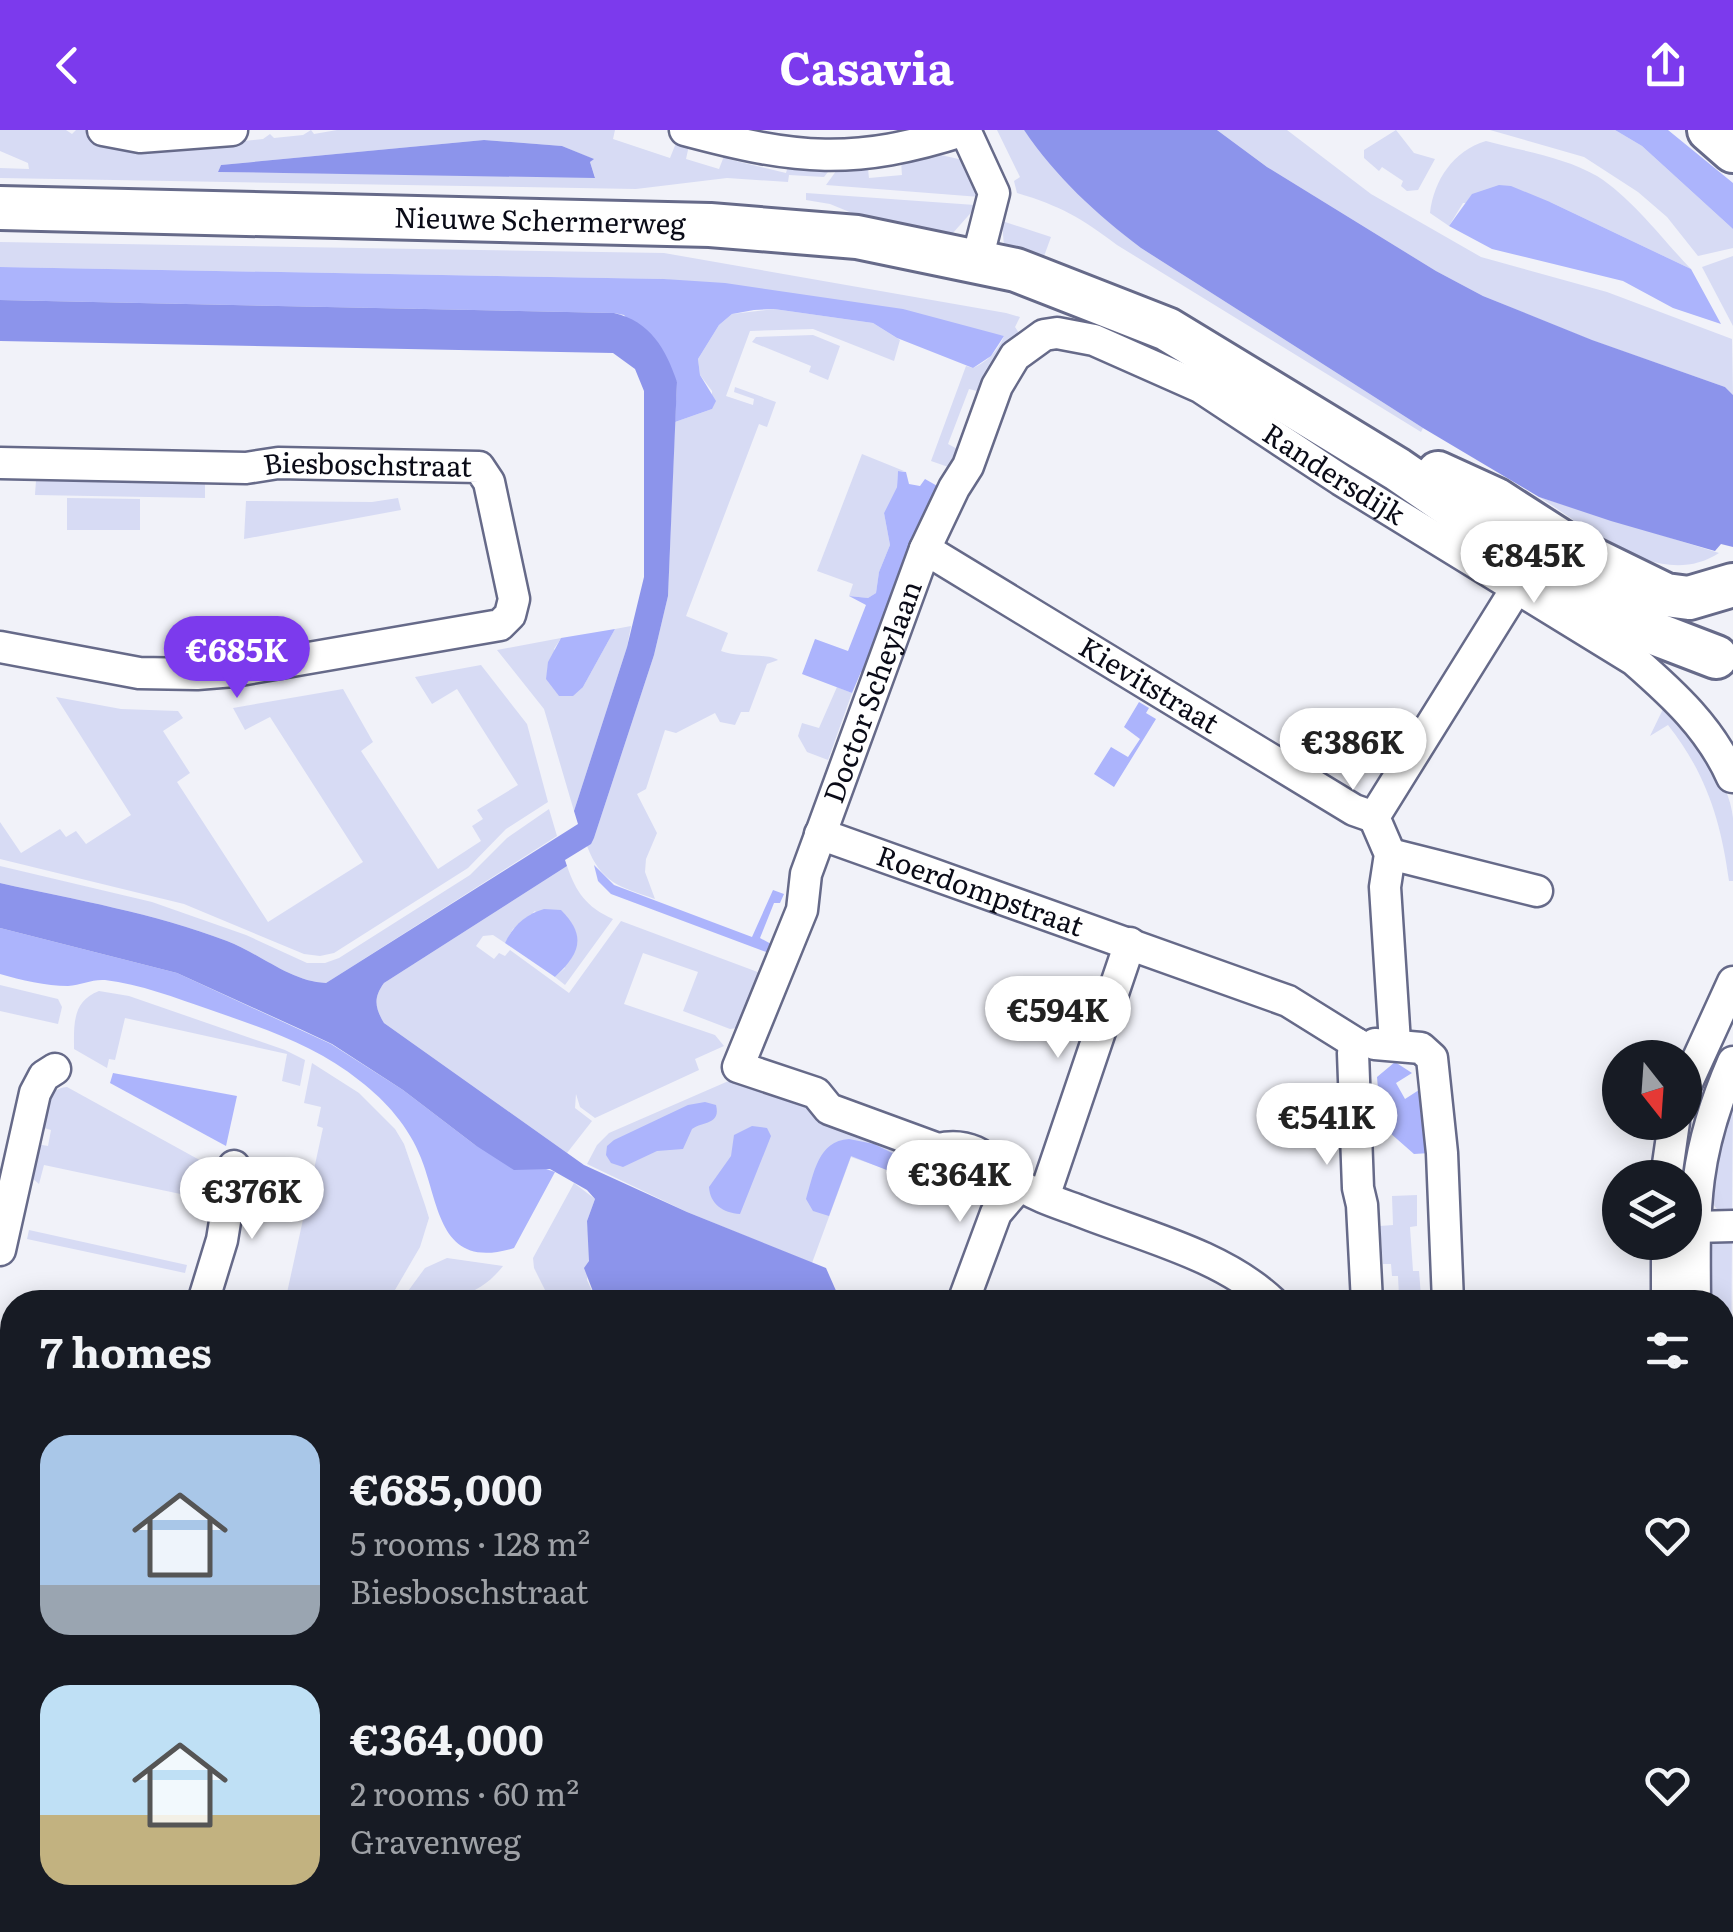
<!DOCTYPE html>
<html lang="en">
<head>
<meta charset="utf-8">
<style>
	body { margin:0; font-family:Literata,serif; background:#20242c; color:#f1f3f6; height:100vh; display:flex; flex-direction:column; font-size:38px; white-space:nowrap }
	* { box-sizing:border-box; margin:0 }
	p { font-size:32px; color:#9ea1a6 }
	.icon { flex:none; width:55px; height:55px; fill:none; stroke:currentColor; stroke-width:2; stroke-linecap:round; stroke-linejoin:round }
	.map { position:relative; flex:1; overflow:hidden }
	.drawer { position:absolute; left:0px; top:1160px; width:1735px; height:642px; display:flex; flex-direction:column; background:#171b24; border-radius:40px 40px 0 0; box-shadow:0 5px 25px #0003 }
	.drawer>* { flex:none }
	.needle { width:65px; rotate:163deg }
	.controls { position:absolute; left:1602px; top:910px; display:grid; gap:20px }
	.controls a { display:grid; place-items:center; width:100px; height:100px; border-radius:50%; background:#171b24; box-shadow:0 5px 25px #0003; font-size:50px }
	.price { position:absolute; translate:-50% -85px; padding:0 22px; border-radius:35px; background:#fff; color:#222; font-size:32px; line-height:65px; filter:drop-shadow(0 2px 5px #0008) }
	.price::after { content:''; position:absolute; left:50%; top:60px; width:30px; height:22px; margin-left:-15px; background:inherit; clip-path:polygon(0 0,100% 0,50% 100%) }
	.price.selected { background:#7c3aed; color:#fff }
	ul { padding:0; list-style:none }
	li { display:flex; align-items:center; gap:30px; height:250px; padding:0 40px }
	li span { display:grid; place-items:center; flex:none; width:280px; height:200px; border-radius:30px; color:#555 }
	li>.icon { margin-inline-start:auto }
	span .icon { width:120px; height:120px; fill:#fffc; stroke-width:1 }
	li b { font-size:42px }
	h2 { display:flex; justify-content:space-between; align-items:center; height:120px; padding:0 40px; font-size:42px }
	header { display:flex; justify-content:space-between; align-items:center; height:130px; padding:0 40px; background:#7c3aed; color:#fff; font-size:45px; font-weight:700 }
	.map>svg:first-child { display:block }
</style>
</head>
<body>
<header><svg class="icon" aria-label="back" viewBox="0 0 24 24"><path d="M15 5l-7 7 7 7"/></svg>Casavia<svg class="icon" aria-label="share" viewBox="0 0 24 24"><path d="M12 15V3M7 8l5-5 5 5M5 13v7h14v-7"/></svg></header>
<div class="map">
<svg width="1733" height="1802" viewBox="0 0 1733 1802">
	<rect width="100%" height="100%" fill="#f1f2f9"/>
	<!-- green -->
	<g fill="#d7dbf4" fill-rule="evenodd">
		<path d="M0,0h66l6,4 4,-4h11l1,8 49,14 126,-13 7,-5 4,4 29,-3 8,-5 3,4 23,-4h278l-2,9 57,19 8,-20 12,3 -4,18 33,10 7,-18 2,8 58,14 2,-7 44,1 -8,10 -35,-2 -1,7 -61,-4 -91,11 -636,-11v-10l29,1 -1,-6 -28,-12zM484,10l78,6 31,13 -3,3 5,15 -377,-5 3,-7z"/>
		<path d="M997,0h27c35,46 72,83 117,118l282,180 -2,4 -304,-187c-36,-27 -56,-39 -100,-52l-3,-12 6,-4z"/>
		<path d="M1217,0h70l84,64 110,63 126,35 125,47 1,56 -8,-8 -134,-47 -108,-44 -47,-25 -169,-104z"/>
		<path d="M1396,0l18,23 21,6 -17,31 -11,1 -6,-5 2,-5 -21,-14 -3,4 -15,-13v-8z"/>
		<path d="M1490,0h125l27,16 91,83v19l-35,8 -31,-39 -29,-25 -54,-35z"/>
		<path d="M1486,11c36,10 79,16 111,35 36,23 65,63 94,93l-141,-67 -87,1 -14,23 -19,-13c4,-33 23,-62 56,-72z"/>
		<path d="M932,23l31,7 17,37 -154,-12 13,-18 41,-4 1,3 -13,3 1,9 33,-3 -1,-13z"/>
		<path d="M806,63l169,12 1,2 -24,27 -83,-14 -39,-16 -24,-4z"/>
		<path d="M1002,91l49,16 -8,22 -39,-12z"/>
		<path d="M0,112l664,11 342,60 14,4 -5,10 6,9 -36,57 -16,-4 -21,55 15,8 -9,17 -23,-8 35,-95 7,2c14,-6 25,-17 31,-32l-340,-57 -664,-12z"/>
		<path d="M1733,126v70l-31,-59z"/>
		<path d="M774,179l99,14 27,17 -6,21 -81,-32 -63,2 -24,65 27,9 1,-6 -20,-7 1,-5 41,15 -9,25 -8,-3 -73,192 42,17 -7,18c18,7 47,2 57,9l-11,4 -18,48h-8l-6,13 -15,-3 -5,-9 -39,20 -11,-3 -19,59 -9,5 20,39 -11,26 -1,13 10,27c-35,-12 -54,-16 -68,-53l7,-8 60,-183 14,-59 7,-174 37,-13v-18l-12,-16 -2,-16 21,-34 13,-11z"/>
		<path d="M813,205l27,11 -12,34 -19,-8 2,-6 -59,-24 4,-5z"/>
		<path d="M862,324l42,17h-6l-1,16 -13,26 6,32 -11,27 -3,21 -8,5 -19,-2 4,-12 -36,-13z"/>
		<path d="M36,350l169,3v15l-170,-3z"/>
		<path d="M1539,367l180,56c-60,39 -130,-25 -180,-56z"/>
		<path d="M67,368l73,1v31h-73z"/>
		<path d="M398,368l3,12 -157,29 2,-38 126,1z"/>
		<path d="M631,496l-4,21 -53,164 -30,-102 -47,-59 64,-12 -7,11 29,38 32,-58z"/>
		<path d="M481,535l46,59 21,78 -42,27 -38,39 -134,85 -14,3 -16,-2 -120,-50 -184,-45v-37l21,31 39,-24 6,8 10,-6 10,13 45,-29 -75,-118 65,12 57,2 5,7 -20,13 27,42 -13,9 91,140 95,-60 -93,-145 -25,13 -12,-22 110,-19 30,53 -12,9 77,118 43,-28 -9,-15 11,-7 -6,-9 41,-25 -61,-96 -25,15 -17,-27z"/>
		<path d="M837,557l15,6 -24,67 -21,-8 -9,-16 4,-13 17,5z"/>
		<path d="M1663,579h10c22,32 56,69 60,109 0,21 0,42 0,63h-4c-8,-60 -23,-108 -61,-156l-18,11z"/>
		<path d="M549,679l8,27 -231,147c-35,-1 -67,-30 -99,-42 -73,-28 -151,-41 -227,-58v-17l152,36 94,33 61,28h18l14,-5 131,-83 37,-37z"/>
		<path d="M567,736c9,26 19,41 46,53l-48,66 -10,-8 10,-9 -30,-57 -22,18 -8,14 -12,-8 -10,1 -7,10 18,13 5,-6 6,3 5,-6 59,43 52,-72 142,53 -19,53 -14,2 -47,-18 15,-39 -55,-19 -19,51 91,31 9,11 -29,13 4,11 -104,48 -15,-11 -4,-13 -1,14 17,13 -25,32 -183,-130c-9,-15 -11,-25 0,-40z"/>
		<path d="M0,855l58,14 4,8 -4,17 -58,-13z"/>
		<path d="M99,861l30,5 156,54 20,10 -5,26 -18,-5 5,-27 -162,-36 -10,42 -6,-1 -2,9 -33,-19c0,-24 -2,-48 25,-58z"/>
		<path d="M312,933l47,30 36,36 9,15 21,61 4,13 -9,29 -32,55h-103l38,-174 -6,-2 4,-19 -17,-4z"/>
		<path d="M740,946l15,13 37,13 3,-6 166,70 42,14 -8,16 -13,-4 -5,9 -126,-44 -39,106 -125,-51 -100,-48 10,-19 12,-12z"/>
		<path d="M67,957l138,76c18,18 9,35 4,58l-8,-2 3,-20 -160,-34 -5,19 -8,-7 5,-33 12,2 3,-16 -11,-3c5,-18 5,-38 27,-40z"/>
		<path d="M1733,963l-1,121 -15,-5 -8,-10 8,-60z"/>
		<path d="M574,1053l21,16 -8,22 3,28 -3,31 10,22h-46l-17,-34 -1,-10z"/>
		<path d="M1417,1065v31l-7,1 3,44h6l2,25 -22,1 -1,-21h-6l-1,-12h-8l-3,-38 13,-1 -1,-29z"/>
		<path d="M29,1100l158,35 -2,8 -158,-34z"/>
		<path d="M1732,1107l-1,151h-8l-1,-86h-15l2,-54 9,-9z"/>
		<path d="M447,1128l56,8c-26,34 -63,37 -103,36l25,-34z"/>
		<path d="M1723,1267h8l-1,155h-5l-3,-15z"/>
		<path d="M745,1790h127l3,12h-128l-4,-1z"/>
	</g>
	<!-- forest -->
	<g fill="#acb4fc">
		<path d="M1615,0h53l65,53v46l-91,-83z"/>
		<path d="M1499,55l12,1 39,16 141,67 30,55 -48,-16 -50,-27 -131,-32 -43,-23 23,-32z"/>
		<path d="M0,137l664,12 61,4 178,26 101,27 -13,20 -18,12 -76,-30 -24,-15 -99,-14 -20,1 -22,4 -13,11 -21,34 2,16 16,26 -4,8 -37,13 2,-40 -53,-67 -10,-2 -614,-13z"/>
		<path d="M898,341l8,1 3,12 11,2 5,-7 14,8 -71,186 -7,-1 -9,21 -50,-19 13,-35 33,12 18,-46 -17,-9 19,2 8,-5 3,-21 11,-27 -6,-32 13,-26z"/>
		<path d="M615,499l-32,58 -10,9h-14l-13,-17 2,-17 13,-24z"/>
		<path d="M1139,572l10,6 -3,5 10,6 -42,68 -20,-13 17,-27 17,10 12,-18 -16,-12z"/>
		<path d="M594,735l20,20 138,52 21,-47 11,4 -4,9h-6l-14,35 13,7 -4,8 -158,-59 -13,-13z"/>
		<path d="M544,779l17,1c26,26 19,44 -6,67l-50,-34c8,-17 21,-29 39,-34z"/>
		<path d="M0,798l177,45 154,71 72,46 72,55 80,27 -41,76c-75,23 -74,-42 -93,-90 -12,-31 -35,-57 -61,-77 -44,-36 -98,-53 -152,-72 -32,-11 -68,-25 -103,-29 -13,-1 -24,5 -37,6 -22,0 -47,-6 -68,-12z"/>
		<path d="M1395,932l17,11 -16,10 9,16 14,-9 2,26 8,9 1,28 -16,1 -33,-29 -4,-48z"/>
		<path d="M113,943l124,23 -11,50 -116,-63z"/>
		<path d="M705,972l11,3c5,20 -13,16 -24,24l-9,20 -26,2 -34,16 -12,-4 -5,-8 1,-9 7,-6 74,-35z"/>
		<path d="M752,996l15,2 4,8 -31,78c-17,-1 -30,-10 -31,-27l22,-31 3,-21z"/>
		<path d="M849,1009l25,5 73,36 1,11 -12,-5 -1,3 -84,-33 -22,60 -16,-5 -7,-12c8,-26 12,-58 43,-60z"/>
	</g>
	<!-- water -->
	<g fill="#8c94eb">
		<path d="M1024,0h193l50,37 169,104 47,25 109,44 133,47 8,8v152l-12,-3 -6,7 -104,-30 -72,-24 -116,-69 -282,-180c-45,-34 -85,-71 -117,-118z"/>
		<path d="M484,10l78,6 32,13 -4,3 5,16 -377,-6 3,-7z"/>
		<path d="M0,170l614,13c36,8 52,36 63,69l-9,214 -14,59 -60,183 -3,6 -26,16 2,6 -183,117c-11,15 -9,25 0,40l200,142 103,47 139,56 15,34h-244l-13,-34 5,-7 -2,-40 8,-22 -8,-9 -37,-21 -36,1 -39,-25 -72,-55 -71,-46 -32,-15 -123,-56 -177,-45v-45c76,17 154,30 227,58 32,12 64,41 99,42l252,-159 -4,-13 53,-164 17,-70v-186l-9,-22 -22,-16 -613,-12z"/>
	</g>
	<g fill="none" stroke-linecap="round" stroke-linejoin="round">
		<defs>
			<g id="street">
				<path d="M103,0l37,7 92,-7"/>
				<path d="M685,0c112,30 168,36 280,0"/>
				<path d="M965,0l29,63 -17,67"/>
				<path id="s1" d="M0,333l246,5 32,-5 201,4 10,15 25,117 -4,16 -10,10 -266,46 -37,3 -58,-1 -139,-26"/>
				<path id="s2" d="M925,419l429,261 20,7"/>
				<path id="s3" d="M820,704l468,167 69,43"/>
				<path d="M1390,724l147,37"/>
				<path d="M1395,913l-10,-156 5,-33 -16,-37 142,-228"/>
				<path d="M1357,914l-4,9 5,135 4,17 5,97"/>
				<path d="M1375,914l46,4 11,10 10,95 6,149"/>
				<path d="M1685,957l48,-105"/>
				<path d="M1666,1048l8,-56"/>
				<path d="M1044,1067l86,-254"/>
				<path d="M1694,1097l39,-1"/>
				<path d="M1667,1112v60"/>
				<path d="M0,1120l35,-157 9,-17 11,-7"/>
				<path d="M203,1172l19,-62 12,-74"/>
				<path d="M963,1172l33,-89 24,-28"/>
				<path id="s4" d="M1272,1172c-49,-47 -132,-67 -195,-92 -19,-7 -41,-14 -57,-25 -27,-19 -43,-45 -82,-36l-109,-40 -13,-16 -78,-26 64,-157 4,-36 119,-325 29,-61 14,-22 29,-80 18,-30 29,-21 13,-2 37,7 106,47 141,93 293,180c40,35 76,68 98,117"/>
				<path d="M1695,1172c-1,-97 -2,-148 38,-240"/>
				<path d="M0,1226l12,3"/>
				<path d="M1722,1540l11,2"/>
				<path d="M0,1776l12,2"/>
				<path d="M67,1790l56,12"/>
				<path d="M528,1790l21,12"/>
				<path d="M373,1802l7,-12"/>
				<path d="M1017,1802l3,-12"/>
				<path d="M1618,1802l3,-12"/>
				<path d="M1652,1802l4,-12"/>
			</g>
			<g id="secondary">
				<path d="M1709,0l24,21"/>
				<path id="s5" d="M0,78l710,17 147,12 159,33 151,59 230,140 145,100 61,37 40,23 73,28"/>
				<path d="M1438,343l57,26 81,52 90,44 23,3 44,-13"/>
			</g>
		</defs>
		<!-- street casing -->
		<use href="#street" stroke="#666a89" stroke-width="35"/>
		<!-- secondary casing -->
		<use href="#secondary" stroke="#666a89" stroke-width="48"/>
		<!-- street -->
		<use href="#street" stroke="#fff" stroke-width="30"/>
		<!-- secondary -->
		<use href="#secondary" stroke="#fff" stroke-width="42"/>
	</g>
	<g text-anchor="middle" stroke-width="10" stroke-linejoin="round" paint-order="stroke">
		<!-- street labels -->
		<g font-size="28" fill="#0a0b17" stroke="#f1f2f9">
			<text dy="10" stroke="none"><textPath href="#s5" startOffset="540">Nieuwe Schermerweg</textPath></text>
			<text dy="10" stroke="none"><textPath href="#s1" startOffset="368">Biesboschstraat</textPath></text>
			<text dy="10" stroke="none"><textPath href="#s4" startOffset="1720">Randersdijk</textPath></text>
			<text dy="10" stroke="none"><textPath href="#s2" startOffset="262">Kievitstraat</textPath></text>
			<text dy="10" stroke="none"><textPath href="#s4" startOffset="992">Doctor Scheylaan</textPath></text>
			<text dy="10" stroke="none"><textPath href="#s3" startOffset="170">Roerdompstraat</textPath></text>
		</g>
	</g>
</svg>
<div class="controls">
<a><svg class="needle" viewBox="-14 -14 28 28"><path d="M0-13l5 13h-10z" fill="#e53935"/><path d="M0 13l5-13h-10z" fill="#9ea1a6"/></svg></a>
<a><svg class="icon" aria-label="layers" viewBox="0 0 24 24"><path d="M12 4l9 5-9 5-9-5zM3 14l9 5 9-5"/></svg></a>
</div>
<b class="price" style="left:1534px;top:476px">€845K</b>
<b class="price selected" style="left:237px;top:571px">€685K</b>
<b class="price" style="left:1353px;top:663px">€386K</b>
<b class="price" style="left:1058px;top:931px">€594K</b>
<b class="price" style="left:1327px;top:1038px">€541K</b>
<b class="price" style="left:960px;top:1095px">€364K</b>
<b class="price" style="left:252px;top:1112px">€376K</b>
<section class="drawer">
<h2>7 homes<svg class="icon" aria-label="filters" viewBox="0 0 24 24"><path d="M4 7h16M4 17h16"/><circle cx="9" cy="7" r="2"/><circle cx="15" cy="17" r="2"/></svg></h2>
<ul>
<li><span style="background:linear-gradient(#a9c7e8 75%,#9aa5b1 0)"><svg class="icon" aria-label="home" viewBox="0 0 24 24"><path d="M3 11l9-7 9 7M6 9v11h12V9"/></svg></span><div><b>€685,000</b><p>5 rooms · 128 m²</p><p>Biesboschstraat</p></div><svg class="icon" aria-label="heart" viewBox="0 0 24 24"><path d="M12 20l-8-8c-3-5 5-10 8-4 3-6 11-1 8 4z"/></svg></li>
<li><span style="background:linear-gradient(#bfe0f5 65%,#c2b280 0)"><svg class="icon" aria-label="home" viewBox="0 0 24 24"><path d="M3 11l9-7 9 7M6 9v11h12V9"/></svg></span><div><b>€364,000</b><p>2 rooms · 60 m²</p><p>Gravenweg</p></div><svg class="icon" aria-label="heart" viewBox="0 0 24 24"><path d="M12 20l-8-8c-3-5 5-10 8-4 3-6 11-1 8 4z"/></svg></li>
</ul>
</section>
</div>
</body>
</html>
